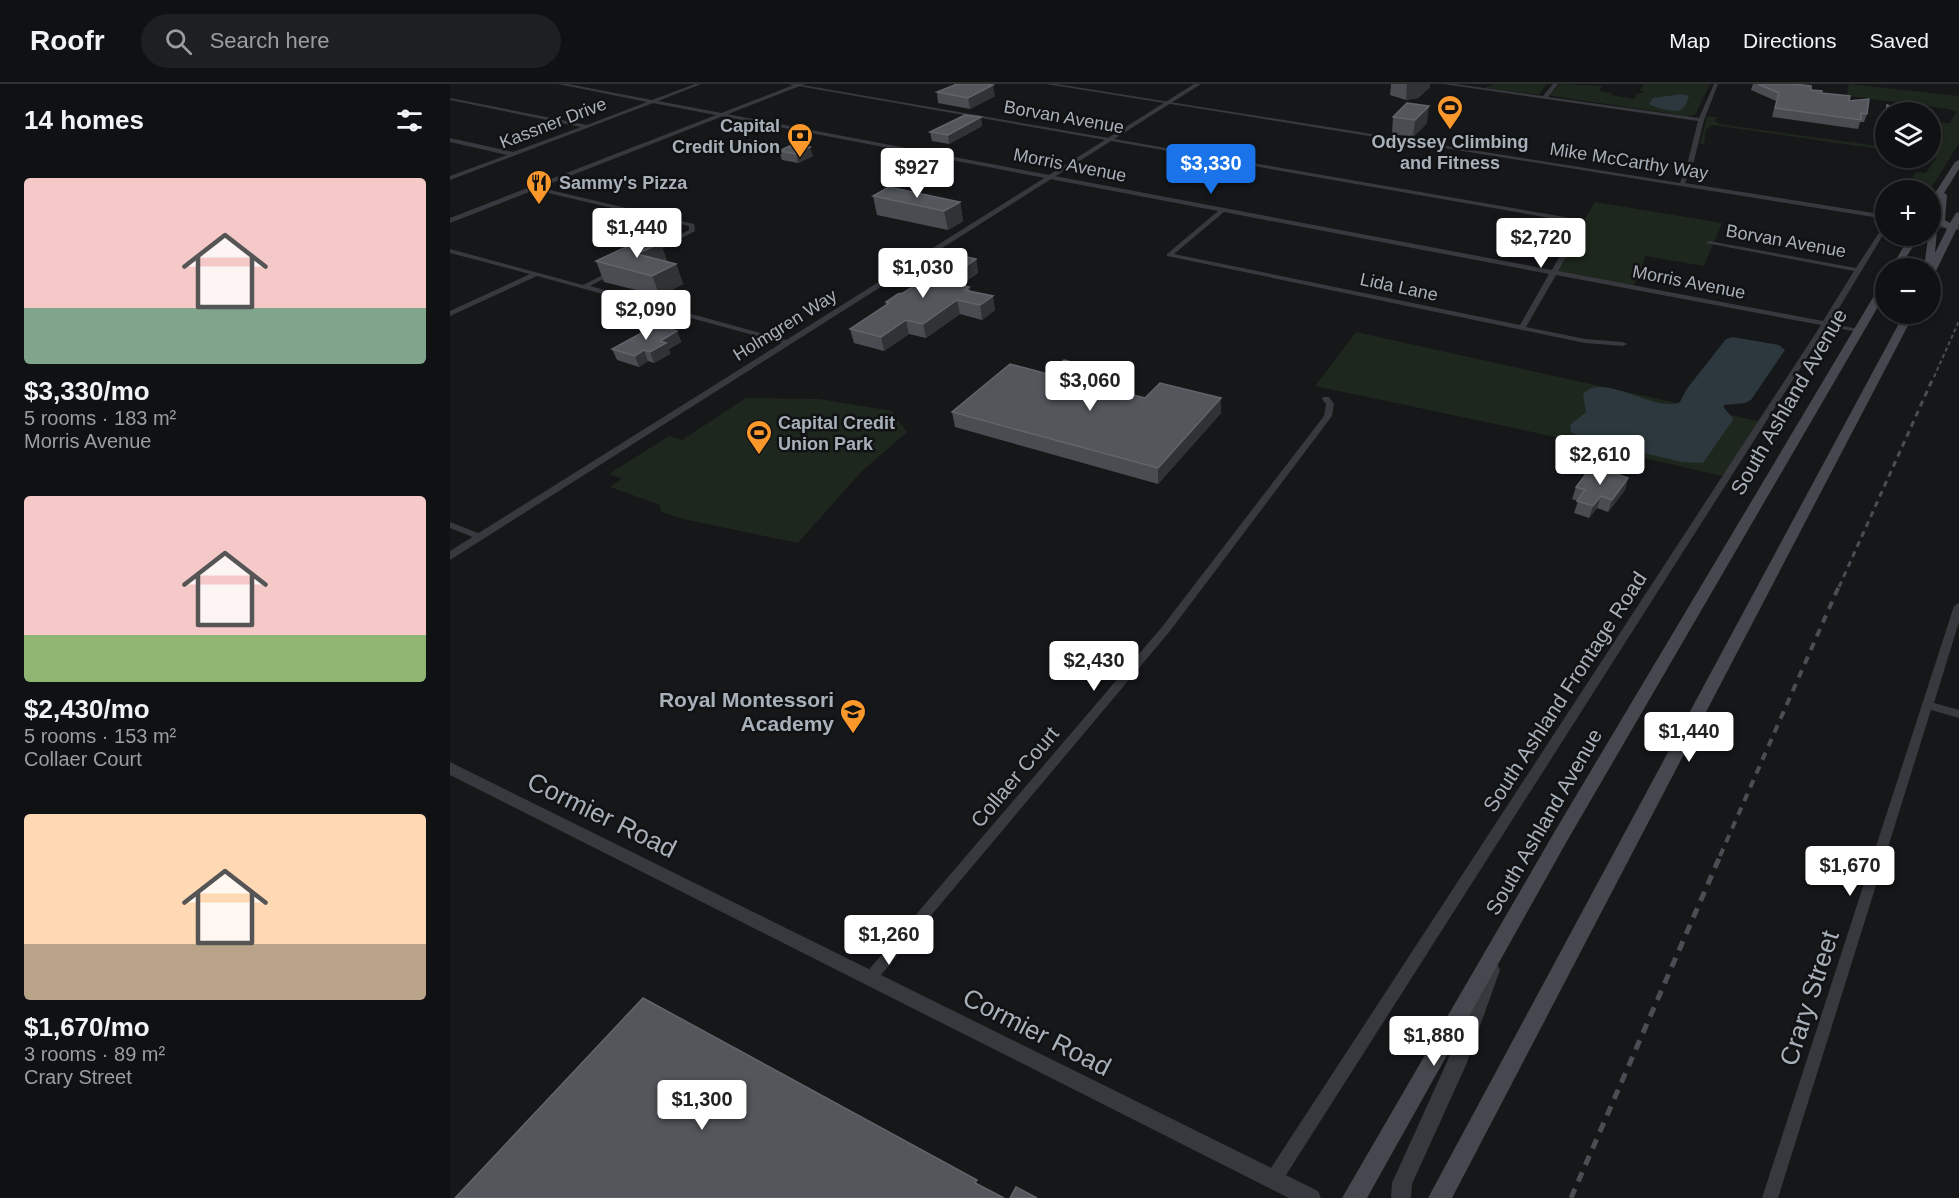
<!DOCTYPE html>
<html lang="en">
<head>
<meta charset="utf-8">
<style>
	body { margin:0; font-family:Arial,sans-serif; background:#1e1f21; color:#f1f3f6; height:100vh; display:flex; flex-direction:column; font-size:22px; white-space:nowrap }
	* { box-sizing:border-box; margin:0 }
	p { font-size:20px; color:#9c9da0 }
	.icon { flex:none; width:33px; height:33px; fill:none; stroke:currentColor; stroke-width:2; stroke-linecap:round; stroke-linejoin:round }
	.map { position:relative; flex:1; overflow:hidden }
	.panel { display:flex; flex-direction:column; background:#101113; width:450px }
	.panel>* { flex:none }
	.controls { position:absolute; left:1425px; top:18px; display:grid; gap:12px }
	.controls a { display:grid; place-items:center; width:66px; height:66px; border-radius:50%; background:#101113; box-shadow:0 3px 9px #0003,0 0 0 2px #303133; font-size:30px }
	.price { position:absolute; translate:-50% -51px; padding:0 14px; border-radius:6px; background:#fff; color:#222; font-size:20px; line-height:39px; filter:drop-shadow(0 2px 3px #0008) }
	.price::after { content:''; position:absolute; left:50%; top:36px; width:18px; height:14px; margin-left:-9px; background:inherit; clip-path:polygon(0 0,100% 0,50% 100%) }
	.price.selected { background:#1a73e8; color:#fff }
	ul { padding:0; list-style:none }
	li { display:grid; align-content:center; gap:12px; height:318px; padding:0 24px }
	li span { display:grid; place-items:center; height:186px; border-radius:6px; color:#555 }
	li>.icon { margin-inline-start:auto }
	span .icon { width:108px; height:108px; fill:#fffc; stroke-width:1 }
	li b { font-size:26px }
	h2 { display:flex; justify-content:space-between; align-items:center; height:72px; padding:0 24px; font-size:26px }
	header { display:flex; align-items:center; gap:36px; box-sizing:border-box; height:84px; padding:0 30px; background:#101113; border-bottom:2px solid #303133 }
	header strong { font-size:28px }
	nav { display:flex; gap:33px; margin-inline-start:auto; font-size:21px }
	.search { width:420px; height:54px; background:#1e1f21; display:flex; align-items:center; gap:15px; box-sizing:border-box; padding:0 21px; border-radius:33px; color:#9c9da0; font-size:22px }
	main { display:flex; flex:1; min-height:0 }
	.map>svg:first-child { display:block }
</style>
</head>
<body>
<header>
<strong>Roofr</strong>
<div class="search"><svg class="icon" aria-label="search" viewBox="0 0 24 24"><circle cx="10" cy="10" r="6"/><path d="M15 15l6 6"/></svg>Search here</div>
<nav><a>Map</a><a>Directions</a><a>Saved</a></nav>
</header>
<main>
<section class="panel">
<h2>14 homes<svg class="icon" aria-label="filters" viewBox="0 0 24 24"><path d="M4 7h16M4 17h16"/><circle cx="9" cy="7" r="2"/><circle cx="15" cy="17" r="2"/></svg></h2>
<ul>
<li><span style="background:linear-gradient(#f6c9c9 70%,#7fa58c 0)"><svg class="icon" aria-label="home" viewBox="0 0 24 24"><path d="M3 11l9-7 9 7M6 9v11h12V9"/></svg></span><div><b>$3,330/mo</b><p>5 rooms · 183 m²</p><p>Morris Avenue</p></div></li>
<li><span style="background:linear-gradient(#f6c9c9 75%,#8fb573 0)"><svg class="icon" aria-label="home" viewBox="0 0 24 24"><path d="M3 11l9-7 9 7M6 9v11h12V9"/></svg></span><div><b>$2,430/mo</b><p>5 rooms · 153 m²</p><p>Collaer Court</p></div></li>
<li><span style="background:linear-gradient(#ffd9b3 70%,#b9a48a 0)"><svg class="icon" aria-label="home" viewBox="0 0 24 24"><path d="M3 11l9-7 9 7M6 9v11h12V9"/></svg></span><div><b>$1,670/mo</b><p>3 rooms · 89 m²</p><p>Crary Street</p></div></li>
</ul>
</section>
<div class="map">
<svg width="1509" height="1114" viewBox="0 0 1509 1114">
	<rect width="100%" height="100%" fill="#161719"/>
	<!-- green -->
	<g fill="#1e271e">
		<path d="M1044,0h53l-8,10h-5l-50,-6z"/>
		<path d="M1109,0l43,2 -3,5 13,2 -1,2 23,4 3,-5 6,-1 1,-2h-4l4,-7h66l-15,31 -8,1 -135,-20 -2,-1z"/>
		<path d="M1399,0l110,12v47l-29,47h-25l8,-1 -5,-4 8,-13 10,1 10,-15 -5,-2v-33h19l6,-11 -7,-3 -101,-13 -1,-2z"/>
		<path d="M1257,32l14,2h-5l-1,3 4,3 166,23v3l-172,-25 -7,5 -2,14h-4z"/>
		<path d="M1145,118l127,21 -18,43 -58,-10 -13,31 -79,-15z"/>
		<path d="M906,248l406,90 -36,55 -198,-46 -213,-45z"/>
		<path d="M296,314l73,1 73,12 15,21 -46,40 -63,71 -115,-24 -22,-7 -1,-7 -50,-18 12,-8 -13,-5 60,-38 13,4z"/>
	</g>
	<!-- water -->
	<g fill="#2c383d">
		<path d="M1232,10l7,2c-2,4 -3,11 -8,14 -8,3 -25,-2 -32,-6l4,-6z"/>
		<path d="M1283,253l46,8 6,5 -34,50 -6,3 -21,2v3l9,10 -1,3 -29,42 -21,-1 -98,-23 -13,-7 -1,-7 16,-13 -3,-18c21,-23 72,20 97,8l6,-12 40,-51z"/>
	</g>
	<g fill="none" stroke-linecap="round" stroke-linejoin="round">
		<!-- minor -->
		<g fill="#37393e" fill-rule="evenodd">
			<path d="M108,0h10l84,16 43,-16h6l-43,17 894,169 26,-47 -791,-139h10l785,136 3,2 -27,49 265,50 31,-50 -148,-28 3,-2 147,27 30,-46v8l-56,93 32,7 -4,2 -31,-6 -548,860 -6,2 -6,-2 -2,-6 2,-6 554,-849 -265,-50 -30,52 59,12 38,3 4,2 -4,2 -38,-3 -418,-87v-2l51,-43 -565,-108 -203,77v-4l57,-21 -57,-13v-4l63,14 68,-25 -131,-27v-2l137,27 60,-23zM774,128l325,62 -29,51 -346,-71z"/>
			<path d="M596,0h11l623,99 8,-22 10,-40 -255,-37h12l88,12 10,-12h5l-10,13 151,21 15,-34h4l-14,36 -10,41 -9,22 201,32v4z"/>
			<path d="M83,102l161,38 1,7 -43,23h-4v-2l41,-22v-4l-158,-37 -1,-1z"/>
			<path d="M1480,138l29,4v4l-29,-4z"/>
			<path d="M0,165l133,36 30,-15h4v2l-27,14 203,56 -7,2 -249,-68 -87,40v-5l80,-37 -80,-21z"/>
			<path d="M873,313h6l5,7 -2,12 -162,215 -294,350 -5,2 -5,-2 -2,-4 2,-4 296,-346 162,-211 2,-12 -4,-5z"/>
			<path d="M0,438l33,13 2,2 -5,3 -30,-12z"/>
			<path d="M1509,519v19l-25,81 25,7v8l-28,-8 -153,488h-16l192,-592z"/>
		</g>
		<!-- tertiary -->
		<g fill="#37393e" fill-rule="evenodd">
			<path d="M346,0h9l-355,139v-5z"/>
			<path d="M744,0h7l-751,476v-9z"/>
			<path d="M0,678l868,429 3,7h-32l-839,-423z"/>
			<path d="M1041,878l6,2 3,6 -34,95 -54,119 -1,14h-20l1,-15 55,-121 35,-92 3,-6z"/>
		</g>
		<!-- secondary -->
		<g fill="#45484e" fill-rule="evenodd">
			<path d="M1509,76v9l-15,24 3,2 -2,25 5,3 6,-10 3,-1v12l-24,49 -5,3v-8h-6l6,-45 7,6 -2,24 12,-24 -11,-8 2,-18 -8,8v-10l25,-39z"/>
			<path d="M1460,152h10l-21,32h-8z"/>
			<path d="M1436,197v12l-319,548 -200,357h-25l213,-367 326,-547z"/>
			<path d="M1454,230h10l-462,884h-24z"/>
		</g>
		<!-- rail-far3 -->
		<path stroke="#4a4d53" stroke-width="2" stroke-dasharray="4 3" stroke-linecap="butt" d="M1484,293l25,-56"/>
		<!-- rail-far2 -->
		<path stroke="#4a4d53" stroke-width="3" stroke-dasharray="6 5" stroke-linecap="butt" d="M1389,503l95,-211"/>
		<!-- rail-far1 -->
		<path stroke="#4a4d53" stroke-width="4" stroke-dasharray="8 7" stroke-linecap="butt" d="M1270,772l119,-270"/>
		<!-- rail -->
		<path stroke="#4a4d53" stroke-width="5" stroke-dasharray="10 8" stroke-linecap="butt" d="M1121,1114l150,-344"/>
	</g>
	<!-- wall -->
	<g fill="#494c51">
		<path d="M941,0h39v3l-12,11 -12,2 -16,-5z"/>
		<path d="M1303,0h41l55,17 18,13 -3,8h-4l-2,7 -86,-12 4,-16 -25,-11z"/>
		<path d="M487,8l58,4 -25,13 -32,-6z"/>
		<path d="M957,19l20,20 -14,14 -21,-3 1,-17z"/>
		<path d="M1437,21l18,7h-19v20l-4,-1 2,-18z"/>
		<path d="M531,33l1,9 -33,18 -17,-3 -2,-9z"/>
		<path d="M329,67l34,5 -15,7 -16,-3z"/>
		<path d="M423,112l87,6 3,19 -15,9 -71,-15z"/>
		<path d="M526,175l2,14 -18,12 9,2 1,4 25,19 -13,10 -22,-6 -34,24 -17,-4 -25,17 -30,-8 -4,-14 36,-24v-3l17,-9 26,-16 -2,-8z"/>
		<path d="M146,177l71,1 9,2 7,20 -23,12 -56,-14z"/>
		<path d="M227,247l4,11 -12,7 1,5 -16,9 -6,-2 -9,6 -22,-7 -5,-11z"/>
		<path d="M598,290l47,8 -3,3 53,13 76,15 -63,71 -203,-57 -3,-15z"/>
		<path d="M1178,394l-3,12 -17,22 -11,-4 -8,10 -15,-5 4,-12 -6,-2 4,-12z"/>
	</g>
	<!-- shaded-wall -->
	<g fill="#303336">
		<path d="M957,0h23v3l-12,11 -12,2z"/>
		<path d="M543,1l2,11 -25,13 -2,-11z"/>
		<path d="M979,22l-2,17 -14,14 2,-17z"/>
		<path d="M531,33l1,9 -33,18 -1,-9z"/>
		<path d="M360,63l3,9 -15,7 -2,-9z"/>
		<path d="M510,118l3,19 -15,9 -4,-19z"/>
		<path d="M211,159l7,20 -23,11 -8,-20z"/>
		<path d="M526,175l2,14 -32,22 -2,-14z"/>
		<path d="M226,180l7,20 -23,12 -8,-20z"/>
		<path d="M543,212l2,14 -13,10 -2,-15z"/>
		<path d="M507,216l3,14 -34,24 -3,-14z"/>
		<path d="M456,236l3,14 -25,17 -3,-14z"/>
		<path d="M227,247l4,11 -12,7 1,5 -16,9 -4,-11 10,-11z"/>
		<path d="M194,266l4,11 -9,6 -4,-11z"/>
		<path d="M644,284l1,14 -15,14 -1,-15z"/>
		<path d="M771,314v15l-63,71v-16z"/>
		<path d="M1178,394l-3,12 -17,22 4,-12z"/>
		<path d="M1151,412l-4,12 -8,10 4,-12z"/>
	</g>
	<!-- building -->
	<g fill="#53575c" stroke="#61656b" stroke-width="1.5">
		<path d="M507,0h28l8,1 -25,13 -31,-6z"/>
		<path d="M1308,0h36l17,2v4l11,1 -1,2 29,3 -1,5 20,-2 -2,15 -6,-1v7l-86,-12 4,-15z"/>
		<path d="M957,19l22,3 -14,14 -22,-3z"/>
		<path d="M1437,21l18,7h-18z"/>
		<path d="M515,31l16,2 -33,18 -18,-3z"/>
		<path d="M344,60l16,3 -14,7 -17,-3z"/>
		<path d="M439,103l71,15 -16,9 -71,-15z"/>
		<path d="M193,155l18,4 -24,11 39,10 -24,12 -56,-15z"/>
		<path d="M501,169l25,6 -32,22 25,6 -5,3 29,6 -13,9 -23,-5 -34,24 -17,-4 -25,17 -31,-8 39,-26 -3,-1 12,-8 5,-1 35,-22 -11,-2z"/>
		<path d="M206,241l21,6 -17,10 6,2 -16,9 -6,-2 -9,6 -23,-7z"/>
		<path d="M614,276l30,8 -15,13 66,17 15,-15 61,15 -63,70 -206,-56 58,-48 38,10z"/>
		<path d="M1142,382l36,12 -16,22 -11,-4 -8,10 -16,-5 8,-11 -9,-3z"/>
		<path d="M193,914l334,182 -2,3 29,15h-549z"/>
		<path d="M566,1103l21,11h-27z"/>
	</g>
	<!-- icons -->
	<defs>
		<symbol id="stadium-pin" viewBox="-11 -11 22 30"><path d="M0 17L-7.5 6A9.5 9.5 0 1 1 7.5 6Z" fill="#fb982b" stroke="#111214"/><path d="M0-5a6.5 5 0 1 0 0 10a6.5 5 0 1 0 0-10ZM-3.5-1.8h7v3.6h-7Z" fill="#111"/></symbol>
		<symbol id="bank-pin" viewBox="-11 -11 22 30"><path d="M0 17L-7.5 6A9.5 9.5 0 1 1 7.5 6Z" fill="#fb982b" stroke="#111214"/><path d="M-6-4H6V4H-6ZM0-2.3a2.3 2.3 0 1 0 0 4.6a2.3 2.3 0 1 0 0-4.6Z" fill="#111"/></symbol>
		<symbol id="restaurant-pin" viewBox="-11 -11 22 30"><path d="M0 17L-7.5 6A9.5 9.5 0 1 1 7.5 6Z" fill="#fb982b" stroke="#111214"/><path d="M-5-6h1v4h1v-4h1v4h1v-4h1v5L-1.5 .5V6h-2V.5L-5-1ZM5-6V6H3V1.5H1.5Q1.5-4 5-6Z" fill="#111"/></symbol>
		<symbol id="school-pin" viewBox="-11 -11 22 30"><path d="M0 17L-7.5 6A9.5 9.5 0 1 1 7.5 6Z" fill="#fb982b" stroke="#111214"/><path d="M0-5L7-2L0 1L-7-2ZM-4 1L0 2.5L4 1V4Q0 6-4 4Z" fill="#111"/></symbol>
	</defs>
	<g fill-rule="evenodd">
		<use href="#stadium-pin" x="985" y="9" width="30" height="40"/>
		<use href="#bank-pin" x="335" y="37" width="30" height="40"/>
		<use href="#restaurant-pin" x="74" y="84" width="30" height="40"/>
		<use href="#stadium-pin" x="294" y="334" width="30" height="40"/>
		<use href="#school-pin" x="388" y="613" width="30" height="40"/>
	</g>
	<g text-anchor="middle" stroke-width="5" stroke-linejoin="round" paint-order="stroke">
		<!-- far-street labels -->
		<g font-size="18" fill="#a8b0b9" stroke="#111214">
			<text transform="translate(614 33) rotate(10)" y="6">Borvan Avenue</text>
			<text transform="translate(103 39) rotate(-21)" y="6">Kassner Drive</text>
			<text transform="translate(1179 77) rotate(9)" y="6">Mike McCarthy Way</text>
			<text transform="translate(620 81) rotate(11)" y="6">Morris Avenue</text>
			<text transform="translate(1336 157) rotate(10)" y="6">Borvan Avenue</text>
			<text transform="translate(1239 198) rotate(11)" y="6">Morris Avenue</text>
			<text transform="translate(949 203) rotate(12)" y="6">Lida Lane</text>
			<text transform="translate(335 241) rotate(-32)" y="6">Holmgren Way</text>
		</g>
		<!-- far-poi labels -->
		<g font-size="18" font-weight="bold" fill="#a8b0b9" stroke="#111214" text-anchor="start">
			<text x="330" y="48" text-anchor="end">Capital<tspan x="330" dy="21">Credit Union</tspan></text>
			<text x="1000" y="64" text-anchor="middle">Odyssey Climbing<tspan x="1000" dy="21">and Fitness</tspan></text>
			<text x="109" y="105">Sammy's Pizza</text>
			<text x="328" y="345">Capital Credit<tspan x="328" dy="21">Union Park</tspan></text>
		</g>
		<!-- street labels -->
		<g font-size="21" fill="#a8b0b9" stroke="#111214">
			<text transform="translate(1339 318) rotate(-60)" y="7">South Ashland Avenue</text>
			<text transform="translate(1115 608) rotate(-57)" y="7">South Ashland Frontage Road</text>
			<text transform="translate(565 693) rotate(-50)" y="7">Collaer Court</text>
			<text transform="translate(1094 738) rotate(-60)" y="7">South Ashland Avenue</text>
		</g>
		<!-- poi labels -->
		<g font-size="21" font-weight="bold" fill="#a8b0b9" stroke="#111214" text-anchor="end">
			<text x="384" y="623">Royal Montessori<tspan x="384" dy="24">Academy</tspan></text>
		</g>
		<!-- near-street labels -->
		<g font-size="26" fill="#a8b0b9" stroke="#111214">
			<text transform="translate(152 731) rotate(26)" y="9">Cormier Road</text>
			<text transform="translate(1359 914) rotate(-72)" y="9">Crary Street</text>
			<text transform="translate(587 948) rotate(27)" y="9">Cormier Road</text>
		</g>
	</g>
</svg>
<div class="controls">
<a><svg class="icon" aria-label="layers" viewBox="0 0 24 24"><path d="M12 4l9 5-9 5-9-5zM3 14l9 5 9-5"/></svg></a>
<a>+</a>
<a>−</a>
</div>
<b class="price selected" style="left:761px;top:111px">$3,330</b>
<b class="price" style="left:467px;top:115px">$927</b>
<b class="price" style="left:187px;top:175px">$1,440</b>
<b class="price" style="left:1091px;top:185px">$2,720</b>
<b class="price" style="left:473px;top:215px">$1,030</b>
<b class="price" style="left:196px;top:257px">$2,090</b>
<b class="price" style="left:640px;top:328px">$3,060</b>
<b class="price" style="left:1150px;top:402px">$2,610</b>
<b class="price" style="left:644px;top:608px">$2,430</b>
<b class="price" style="left:1239px;top:679px">$1,440</b>
<b class="price" style="left:1400px;top:813px">$1,670</b>
<b class="price" style="left:439px;top:882px">$1,260</b>
<b class="price" style="left:984px;top:983px">$1,880</b>
<b class="price" style="left:252px;top:1047px">$1,300</b>
</div>
</main>
</body>
</html>
